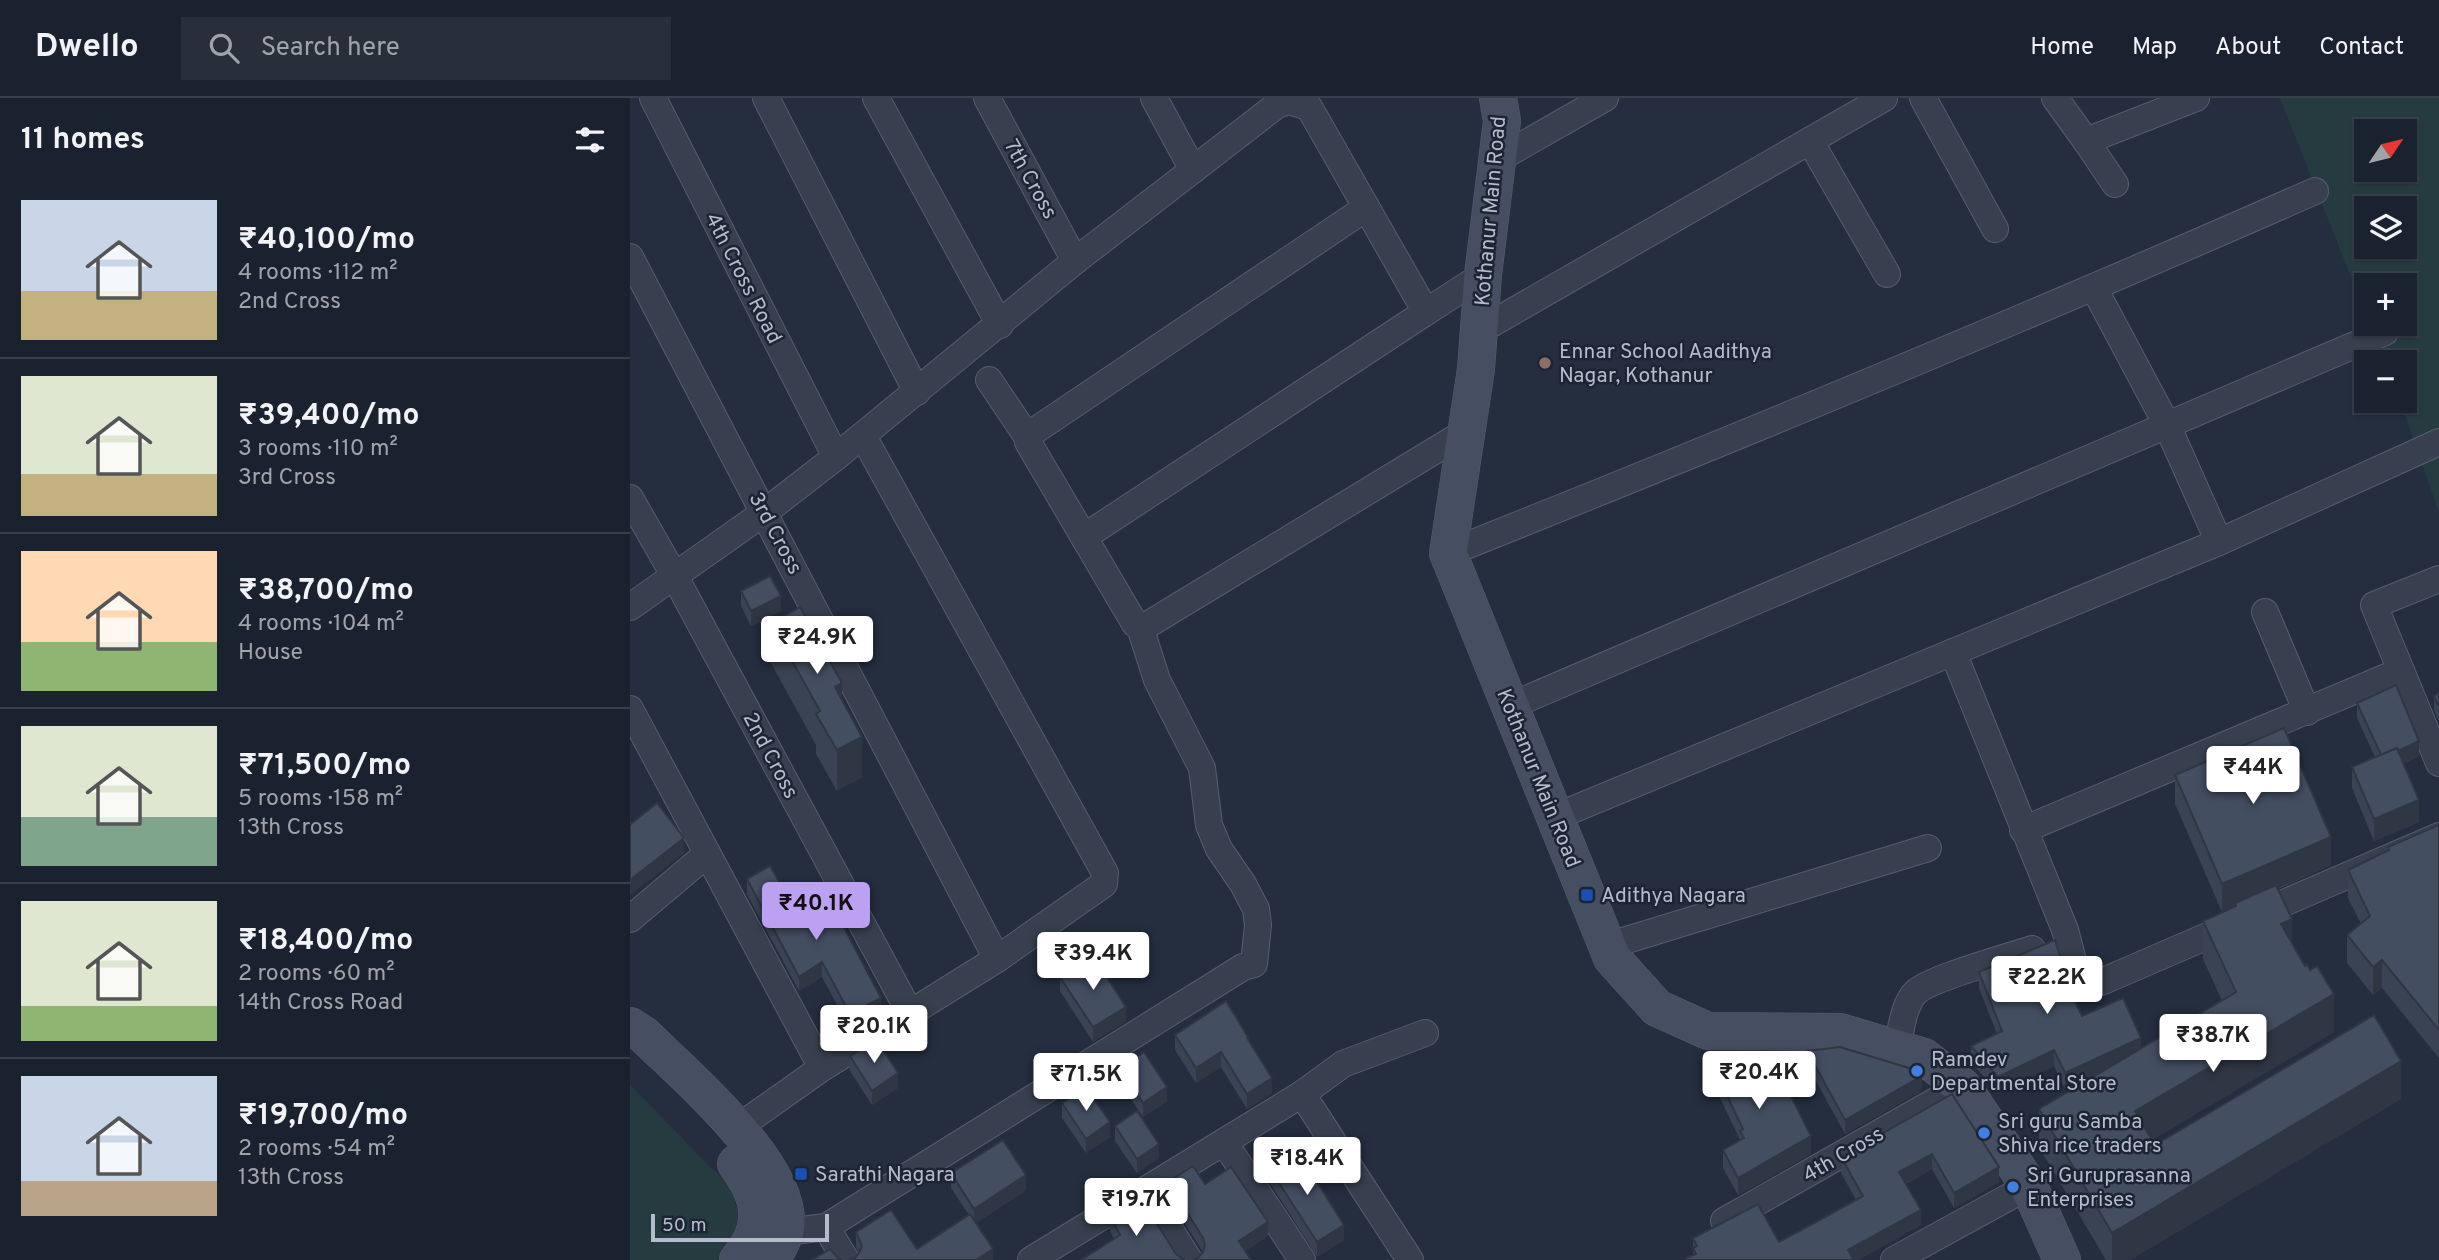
<!DOCTYPE html>
<html lang="en">
<head>
<meta charset="utf-8">
<style>
	body { margin:0; font-family:Overpass,sans-serif; background:#282f3b; color:#f1f3f6; height:100vh; display:flex; flex-direction:column; font-size:26px; white-space:nowrap }
	* { box-sizing:border-box; margin:0 }
	p { font-size:23px; color:#a0a4aa }
	.icon { flex:none; width:38px; height:38px; fill:none; stroke:currentColor; stroke-width:2; stroke-linecap:round; stroke-linejoin:round }
	.map { position:relative; flex:1; overflow:hidden }
	.drawer { display:flex; flex-direction:column; background:#1b222f; width:630px }
	.drawer>* { flex:none }
	.needle { width:46px; rotate:55deg }
	.controls { position:absolute; left:1724px; top:21px; display:grid; gap:14px }
	.controls a { display:grid; place-items:center; width:63px; height:63px; border-radius:0px; background:#1b222f; box-shadow:0 2px 5px #0004,0 0 0 2px #393f4b; font-size:35px }
	.scale { position:absolute; left:21px; bottom:18px; width:178px; box-sizing:border-box; padding-left:7px; border:4px solid #b4bbca; border-top:0; font-size:19px; line-height:24px; white-space:nowrap; color:#b4bbca; -webkit-text-stroke:5px #1d2534; paint-order:stroke }
	.price { position:absolute; translate:-50% -60px; padding:0 16px; border-radius:7px; background:#fff; color:#222; font-size:23px; line-height:46px; filter:drop-shadow(0 2px 4px #0008) }
	.price::after { content:''; position:absolute; left:50%; top:42px; width:21px; height:16px; margin-left:-10px; background:inherit; clip-path:polygon(0 0,100% 0,50% 100%) }
	.price.active { background:#bca0f2; color:#111 }
	ul { padding:0; list-style:none }
	li { display:flex; align-items:center; gap:21px; height:175px; padding:0 21px }
	li+li { border-top:2px solid #393f4b }
	li span { display:grid; place-items:center; flex:none; width:196px; height:140px; border-radius:0px; color:#555 }
	li>.icon { margin-inline-start:auto }
	span .icon { width:84px; height:84px; fill:#fffc; stroke-width:1 }
	li b { font-size:30px }
	h2 { display:flex; justify-content:space-between; align-items:center; height:84px; padding:0 21px; font-size:30px }
	header { display:flex; align-items:center; gap:42px; box-sizing:border-box; height:98px; padding:0 35px; background:#1b222f; border-bottom:2px solid #393f4b }
	header strong { font-size:33px }
	nav { display:flex; gap:38px; margin-inline-start:auto; font-size:24px }
	.search { width:490px; height:63px; background:#282f3b; display:flex; align-items:center; gap:18px; box-sizing:border-box; padding:0 24px; border-radius:0px; color:#a0a4aa; font-size:26px }
	main { display:flex; flex:1; min-height:0 }
	.map>svg:first-child { display:block }
</style>
</head>
<body>
<header>
<strong>Dwello</strong>
<div class="search"><svg class="icon" aria-label="search" viewBox="0 0 24 24"><circle cx="10" cy="10" r="6"/><path d="M15 15l6 6"/></svg>Search here</div>
<nav><a>Home</a><a>Map</a><a>About</a><a>Contact</a></nav>
</header>
<main>
<section class="drawer">
<h2>11 homes<svg class="icon" aria-label="filters" viewBox="0 0 24 24"><path d="M4 7h16M4 17h16"/><circle cx="9" cy="7" r="2"/><circle cx="15" cy="17" r="2"/></svg></h2>
<ul>
<li><span style="background:linear-gradient(#c9d6e8 65%,#c2b280 0)"><svg class="icon" aria-label="home" viewBox="0 0 24 24"><path d="M3 11l9-7 9 7M6 9v11h12V9"/></svg></span><div><b>₹40,100/mo</b><p>4 rooms · 112 m²</p><p>2nd Cross</p></div></li>
<li><span style="background:linear-gradient(#dfe7d0 70%,#c2b280 0)"><svg class="icon" aria-label="home" viewBox="0 0 24 24"><path d="M3 11l9-7 9 7M6 9v11h12V9"/></svg></span><div><b>₹39,400/mo</b><p>3 rooms · 110 m²</p><p>3rd Cross</p></div></li>
<li><span style="background:linear-gradient(#ffd9b3 65%,#8fb573 0)"><svg class="icon" aria-label="home" viewBox="0 0 24 24"><path d="M3 11l9-7 9 7M6 9v11h12V9"/></svg></span><div><b>₹38,700/mo</b><p>4 rooms · 104 m²</p><p>House</p></div></li>
<li><span style="background:linear-gradient(#dfe7d0 65%,#7fa58c 0)"><svg class="icon" aria-label="home" viewBox="0 0 24 24"><path d="M3 11l9-7 9 7M6 9v11h12V9"/></svg></span><div><b>₹71,500/mo</b><p>5 rooms · 158 m²</p><p>13th Cross</p></div></li>
<li><span style="background:linear-gradient(#dfe7d0 75%,#8fb573 0)"><svg class="icon" aria-label="home" viewBox="0 0 24 24"><path d="M3 11l9-7 9 7M6 9v11h12V9"/></svg></span><div><b>₹18,400/mo</b><p>2 rooms · 60 m²</p><p>14th Cross Road</p></div></li>
<li><span style="background:linear-gradient(#c9d6e8 75%,#b9a48a 0)"><svg class="icon" aria-label="home" viewBox="0 0 24 24"><path d="M3 11l9-7 9 7M6 9v11h12V9"/></svg></span><div><b>₹19,700/mo</b><p>2 rooms · 54 m²</p><p>13th Cross</p></div></li>
</ul>
</section>
<div class="map">
<svg width="1809" height="1162" viewBox="0 0 1809 1162">
	<rect width="100%" height="100%" fill="#242e3f"/>
	<!-- green -->
	<g fill="#263b40" fill-rule="evenodd">
		<path d="M1650,0h159v415l-39,-112h4v-39h-19l-15,-38h34v-39h-38v30zM1736,33h38v39h-38zM1736,110h38v39h-38z"/>
		<path d="M0,987l101,103 11,38 -19,30 -7,4h-86z"/>
	</g>
	<g fill="none" stroke-linecap="round" stroke-linejoin="round">
		<defs>
			<g id="street">
				<path d="M23,0l183,359"/>
				<path d="M136,0l151,294"/>
				<path d="M246,0l124,227"/>
				<path d="M357,0l88,163"/>
				<path d="M524,0l39,72"/>
				<path d="M1293,0l72,131"/>
				<path d="M1425,0l31,43"/>
				<path d="M1180,43l77,133"/>
				<path d="M868,61l107,-61"/>
				<path d="M1485,86l-29,-43 110,-43"/>
				<path d="M0,159l367,702"/>
				<path d="M1464,190l73,137 52,117"/>
				<path d="M849,233l405,-233"/>
				<path d="M398,340l2,-4 336,-226"/>
				<path d="M0,400l44,77 236,438"/>
				<path d="M454,439l342,-225"/>
				<path d="M818,455c291,-116 581,-236 867,-362"/>
				<path d="M1809,481l-65,26 65,158"/>
				<path d="M0,509l135,-95 71,-55 239,-196 202,-156 12,-4 20,6 117,205 57,-37"/>
				<path d="M1635,514l42,100"/>
				<path d="M510,529h4l323,-196"/>
				<path d="M1323,554l112,278 12,45 11,7h13l338,-146"/>
				<path d="M880,608l875,-374"/>
				<path d="M0,611l192,359"/>
				<path d="M925,719l664,-275 220,-100"/>
				<path d="M1393,732l378,-159"/>
				<path d="M0,821l77,-65"/>
				<path d="M977,848l321,-98"/>
				<path d="M1267,950c4,-17 6,-43 19,-56 15,-14 93,-35 116,-43"/>
				<path d="M672,996l108,166"/>
				<path d="M107,1030l85,-60 175,-109 107,-75 1,-11 -242,-437"/>
				<path d="M594,1044l78,118"/>
				<path d="M515,1092l44,70"/>
				<path d="M1094,1123l238,-135"/>
				<path d="M196,1129l20,33"/>
				<path d="M137,1130l18,4 41,-5 417,-260 11,-3 4,-39 -2,-16 -13,-25 -24,-35 -10,-24 -7,-57 -45,-88 -17,-53 -5,-3 -107,-182v-4l-39,-58"/>
				<path d="M401,1162l271,-166 41,-30 82,-31"/>
				<path d="M1264,1162l135,-74"/>
			</g>
			<g id="secondary">
				<path d="M868,0l4,23 -19,154 -7,94 -28,184 164,405 45,50 51,23 132,1 84,25 38,29 67,100 33,74"/>
				<path d="M0,928l14,9c40,40 154,135 141,196 -2,9 -9,21 -14,29"/>
				<path d="M106,1066c25,33 31,63 2,96"/>
			</g>
		</defs>
		<!-- street casing -->
		<use href="#street" stroke="#565e6d" stroke-width="28"/>
		<!-- secondary casing -->
		<use href="#secondary" stroke="#565e6d" stroke-width="38"/>
		<!-- street -->
		<use href="#street" stroke="#38404f" stroke-width="26"/>
		<!-- secondary -->
		<use href="#secondary" stroke="#464f62" stroke-width="37"/>
	</g>
	<!-- wall -->
	<g fill="#3a4353">
		<path d="M111,493l40,20 -30,15 -10,-20z"/>
		<path d="M141,525l71,77 20,77 -25,14 -21,-37v-9l-45,-82z"/>
		<path d="M1809,595v29l-5,-12v-14z"/>
		<path d="M1727,605l62,53 -16,8 16,58 -45,19 -22,-53v-21l23,-10 -18,-39z"/>
		<path d="M1545,677l156,90 -53,24 14,54 42,89 -182,108 3,5 246,-46 -271,161h-24l-67,-113v-38l63,-37 -37,17 -11,-23 -56,27 -27,-31v-16l26,-12 -18,-46v-16l103,44 59,33 81,-48 -19,-42v-38l19,-9 -47,-108z"/>
		<path d="M1809,727v233l-57,-70 -9,7 -26,-32v-28l14,-11 -13,-26v-28l40,-20v-3z"/>
		<path d="M117,781l34,11 17,28 83,95 -31,16 -28,-52 -23,14 -52,-97z"/>
		<path d="M430,879l66,44 -33,21 -33,-51z"/>
		<path d="M545,937l73,5 24,53 -25,16 -26,-42 -25,16 -21,-33z"/>
		<path d="M1177,953l115,36 -2,5 -75,42 -38,-69z"/>
		<path d="M220,958l48,32 -26,17 -22,-34z"/>
		<path d="M1081,964l26,4 74,88 -73,41 -15,-27v-18l17,-9v-1l-29,-61z"/>
		<path d="M490,970l47,33 -24,16 -23,-34z"/>
		<path d="M1322,996l47,88 -45,26 -22,-39 -26,15 15,41 -63,35h-172v-2l7,-3v-17l86,4 77,-42 -15,-27v-16z"/>
		<path d="M432,1005l48,34 -24,16 -24,-35z"/>
		<path d="M485,1028l44,32 -22,15 -22,-32z"/>
		<path d="M640,1071l74,71 -27,17 -47,-74z"/>
		<path d="M321,1075l75,17 -50,33 17,37 -138,-2 4,-4 -3,-7v-15l61,17 52,-34 -18,-27z"/>
		<path d="M538,1084l37,2 63,52 -23,15 -47,7 5,-6 -35,-55z"/>
		<path d="M480,1118l66,38 6,5 -68,-20 -4,-8z"/>
	</g>
	<!-- shaded-wall -->
	<g fill="#2f3744">
		<path d="M151,498v15l-30,15v-15z"/>
		<path d="M212,585v41l-7,-37z"/>
		<path d="M232,639v40l-25,14v-41z"/>
		<path d="M1789,643v15l-36,17v-15z"/>
		<path d="M1789,702v22l-45,19v-22z"/>
		<path d="M1701,739v28l-95,41 -1,-3v4l-13,5v-28z"/>
		<path d="M54,740v15l-54,42v-15z"/>
		<path d="M1662,821v38l-11,-33z"/>
		<path d="M1752,862v28l-9,7v-28z"/>
		<path d="M192,864v15l-23,14v-14z"/>
		<path d="M1704,896v38l-199,118v-39z"/>
		<path d="M251,900v15l-31,16v-15z"/>
		<path d="M496,909v14l-33,21v-15z"/>
		<path d="M1511,940v16l-76,35v-16z"/>
		<path d="M1424,952v16l-56,27v-16z"/>
		<path d="M591,954v15l-25,16v-15z"/>
		<path d="M1771,963v38l-271,161h-18v-27z"/>
		<path d="M1292,974v15l-2,5 -75,42v-14z"/>
		<path d="M268,975v15l-26,17v-14z"/>
		<path d="M642,980v15l-25,16v-15z"/>
		<path d="M537,989v14l-24,16v-14z"/>
		<path d="M480,1024v15l-24,16v-14z"/>
		<path d="M1181,1038v18l-73,41v-17z"/>
		<path d="M529,1046v14l-22,15v-14z"/>
		<path d="M1302,1056v15l-33,18v-15z"/>
		<path d="M1369,1069v15l-45,26v-15z"/>
		<path d="M396,1077v15l-52,34v-15z"/>
		<path d="M1291,1112v15l-63,35h-10v-10z"/>
		<path d="M638,1124v14l-29,20v-15z"/>
		<path d="M714,1127v15l-27,17v-15z"/>
		<path d="M363,1151v11h-17z"/>
	</g>
	<!-- building -->
	<g fill="#434e61" stroke="#2f3744" stroke-width="2">
		<path d="M140,478l11,20 -30,15 -10,-20z"/>
		<path d="M170,509l42,76 -7,4 27,50 -25,13 -21,-36 4,-3 -49,-88z"/>
		<path d="M1766,587l23,56 -21,10 -1,-3 -16,7 -24,-52z"/>
		<path d="M1809,595v14l-5,-11z"/>
		<path d="M1654,630l47,109 -109,47 -47,-109z"/>
		<path d="M1767,650l22,52 -45,19 -22,-52z"/>
		<path d="M27,705l27,35 -54,42v-57l1,1z"/>
		<path d="M1809,727v205l-57,-70 -9,7 -26,-32 23,-19 -22,-46 41,-20 -1,-3z"/>
		<path d="M140,768l11,19 -3,1 20,32 32,-17 51,97 -31,16 -28,-52 -23,15 -52,-98z"/>
		<path d="M1646,787l16,34 -11,5 24,42 2,-2 3,6 7,-4 17,28 -199,117 20,34 219,-130 27,46 -289,172 -73,-124 197,-117 -33,-71 33,-15 -1,-3z"/>
		<path d="M1425,842l10,31 -4,1 21,44 41,-18 18,40 -76,35 -11,-23 -56,27 -27,-31 31,-15 -23,-59z"/>
		<path d="M463,858l33,51 -33,20 -33,-50z"/>
		<path d="M596,903l22,36 -1,1 25,40 -25,16 -26,-42 -25,16 -21,-33z"/>
		<path d="M246,941l22,34 -26,18 -22,-35z"/>
		<path d="M1210,949l82,25 -2,5 -75,43 -38,-69z"/>
		<path d="M1138,953l43,85 -73,42 -15,-28 21,-12 -4,-7 3,-2 -32,-67 18,-10 8,14z"/>
		<path d="M514,954l23,35 -24,16 -23,-35z"/>
		<path d="M456,990l24,34 -24,17 -24,-36z"/>
		<path d="M1322,996l47,73 -45,26 -22,-39 -33,18 22,38 -73,40 6,10h-167l-1,-2 10,-4 -3,-6 4,-2 -4,-8 65,-34 21,38 37,-20 47,-26 -22,-39z"/>
		<path d="M507,1013l22,33 -22,15 -22,-33z"/>
		<path d="M373,1042l23,35 -52,34 -23,-36z"/>
		<path d="M668,1054l46,73 -27,17 -47,-73z"/>
		<path d="M563,1068l12,18 26,-17 37,55 -29,19 12,19h-59l6,-2 5,-6 2,-7 -2,-7 -35,-56z"/>
		<path d="M509,1102h3l34,54 8,6h-103l39,-25 -10,-19z"/>
		<path d="M261,1112l26,39 53,-35 23,35 -17,11h-126l5,-2 4,-5 3,-7 -6,-14z"/>
		<path d="M200,1151l9,10 3,1h-30z"/>
	</g>
	<!-- markers -->
	<circle fill="#8d6e63" stroke="#1d2534" stroke-width="2.5" cx="915" cy="265" r="7"/>
	<g fill="#1a4fb4" stroke="#1d2534" stroke-width="2.5">
		<rect x="950" y="790" width="14" height="14" rx="3.5"/>
		<rect x="164" y="1069" width="14" height="14" rx="3.5"/>
	</g>
	<g fill="#3f7fe0" stroke="#1d2534" stroke-width="2.5">
		<circle cx="1287" cy="973" r="7"/>
		<circle cx="1354" cy="1035" r="7"/>
		<circle cx="1383" cy="1089" r="7"/>
	</g>
	<g text-anchor="middle" stroke-width="5" stroke-linejoin="round" paint-order="stroke">
		<!-- street labels -->
		<g font-size="21" fill="#b4bbca" stroke="#1d2534">
			<text transform="translate(401 81) rotate(61)" y="7">7th Cross</text>
			<text transform="translate(860 113) rotate(-85)" y="7">Kothanur Main Road</text>
			<text transform="translate(114 180) rotate(63)" y="7">4th Cross Road</text>
			<text transform="translate(146 435) rotate(62)" y="7">3rd Cross</text>
			<text transform="translate(141 657) rotate(62)" y="7">2nd Cross</text>
			<text transform="translate(909 680) rotate(68)" y="7">Kothanur Main Road</text>
			<text transform="translate(1213 1056) rotate(-30)" y="7">4th Cross</text>
		</g>
		<!-- poi labels -->
		<g font-size="21" fill="#b4bbca" stroke="#1d2534" text-anchor="start">
			<text x="929" y="260">Ennar School Aadithya<tspan x="929" dy="24">Nagar, Kothanur</tspan></text>
			<text x="971" y="804">Adithya Nagara</text>
			<text x="1301" y="968">Ramdev<tspan x="1301" dy="24">Departmental Store</tspan></text>
			<text x="1368" y="1030">Sri guru Samba<tspan x="1368" dy="24">Shiva rice traders</tspan></text>
			<text x="185" y="1083">Sarathi Nagara</text>
			<text x="1397" y="1084">Sri Guruprasanna<tspan x="1397" dy="24">Enterprises</tspan></text>
		</g>
	</g>
</svg>
<div class="controls">
<a><svg class="needle" viewBox="-14 -14 28 28"><path d="M0-13l5 13h-10z" fill="#e53935"/><path d="M0 13l5-13h-10z" fill="#a0a4aa"/></svg></a>
<a><svg class="icon" aria-label="layers" viewBox="0 0 24 24"><path d="M12 4l9 5-9 5-9-5zM3 14l9 5 9-5"/></svg></a>
<a>+</a>
<a>−</a>
</div>
<div class="scale">50 m</div>
<b class="price" style="left:187px;top:578px">₹24.9K</b>
<b class="price" style="left:1623px;top:708px">₹44K</b>
<b class="price active" style="left:186px;top:844px">₹40.1K</b>
<b class="price" style="left:463px;top:894px">₹39.4K</b>
<b class="price" style="left:1417px;top:918px">₹22.2K</b>
<b class="price" style="left:244px;top:967px">₹20.1K</b>
<b class="price" style="left:1583px;top:976px">₹38.7K</b>
<b class="price" style="left:1129px;top:1013px">₹20.4K</b>
<b class="price" style="left:456px;top:1015px">₹71.5K</b>
<b class="price" style="left:677px;top:1099px">₹18.4K</b>
<b class="price" style="left:506px;top:1140px">₹19.7K</b>
</div>
</main>
</body>
</html>
